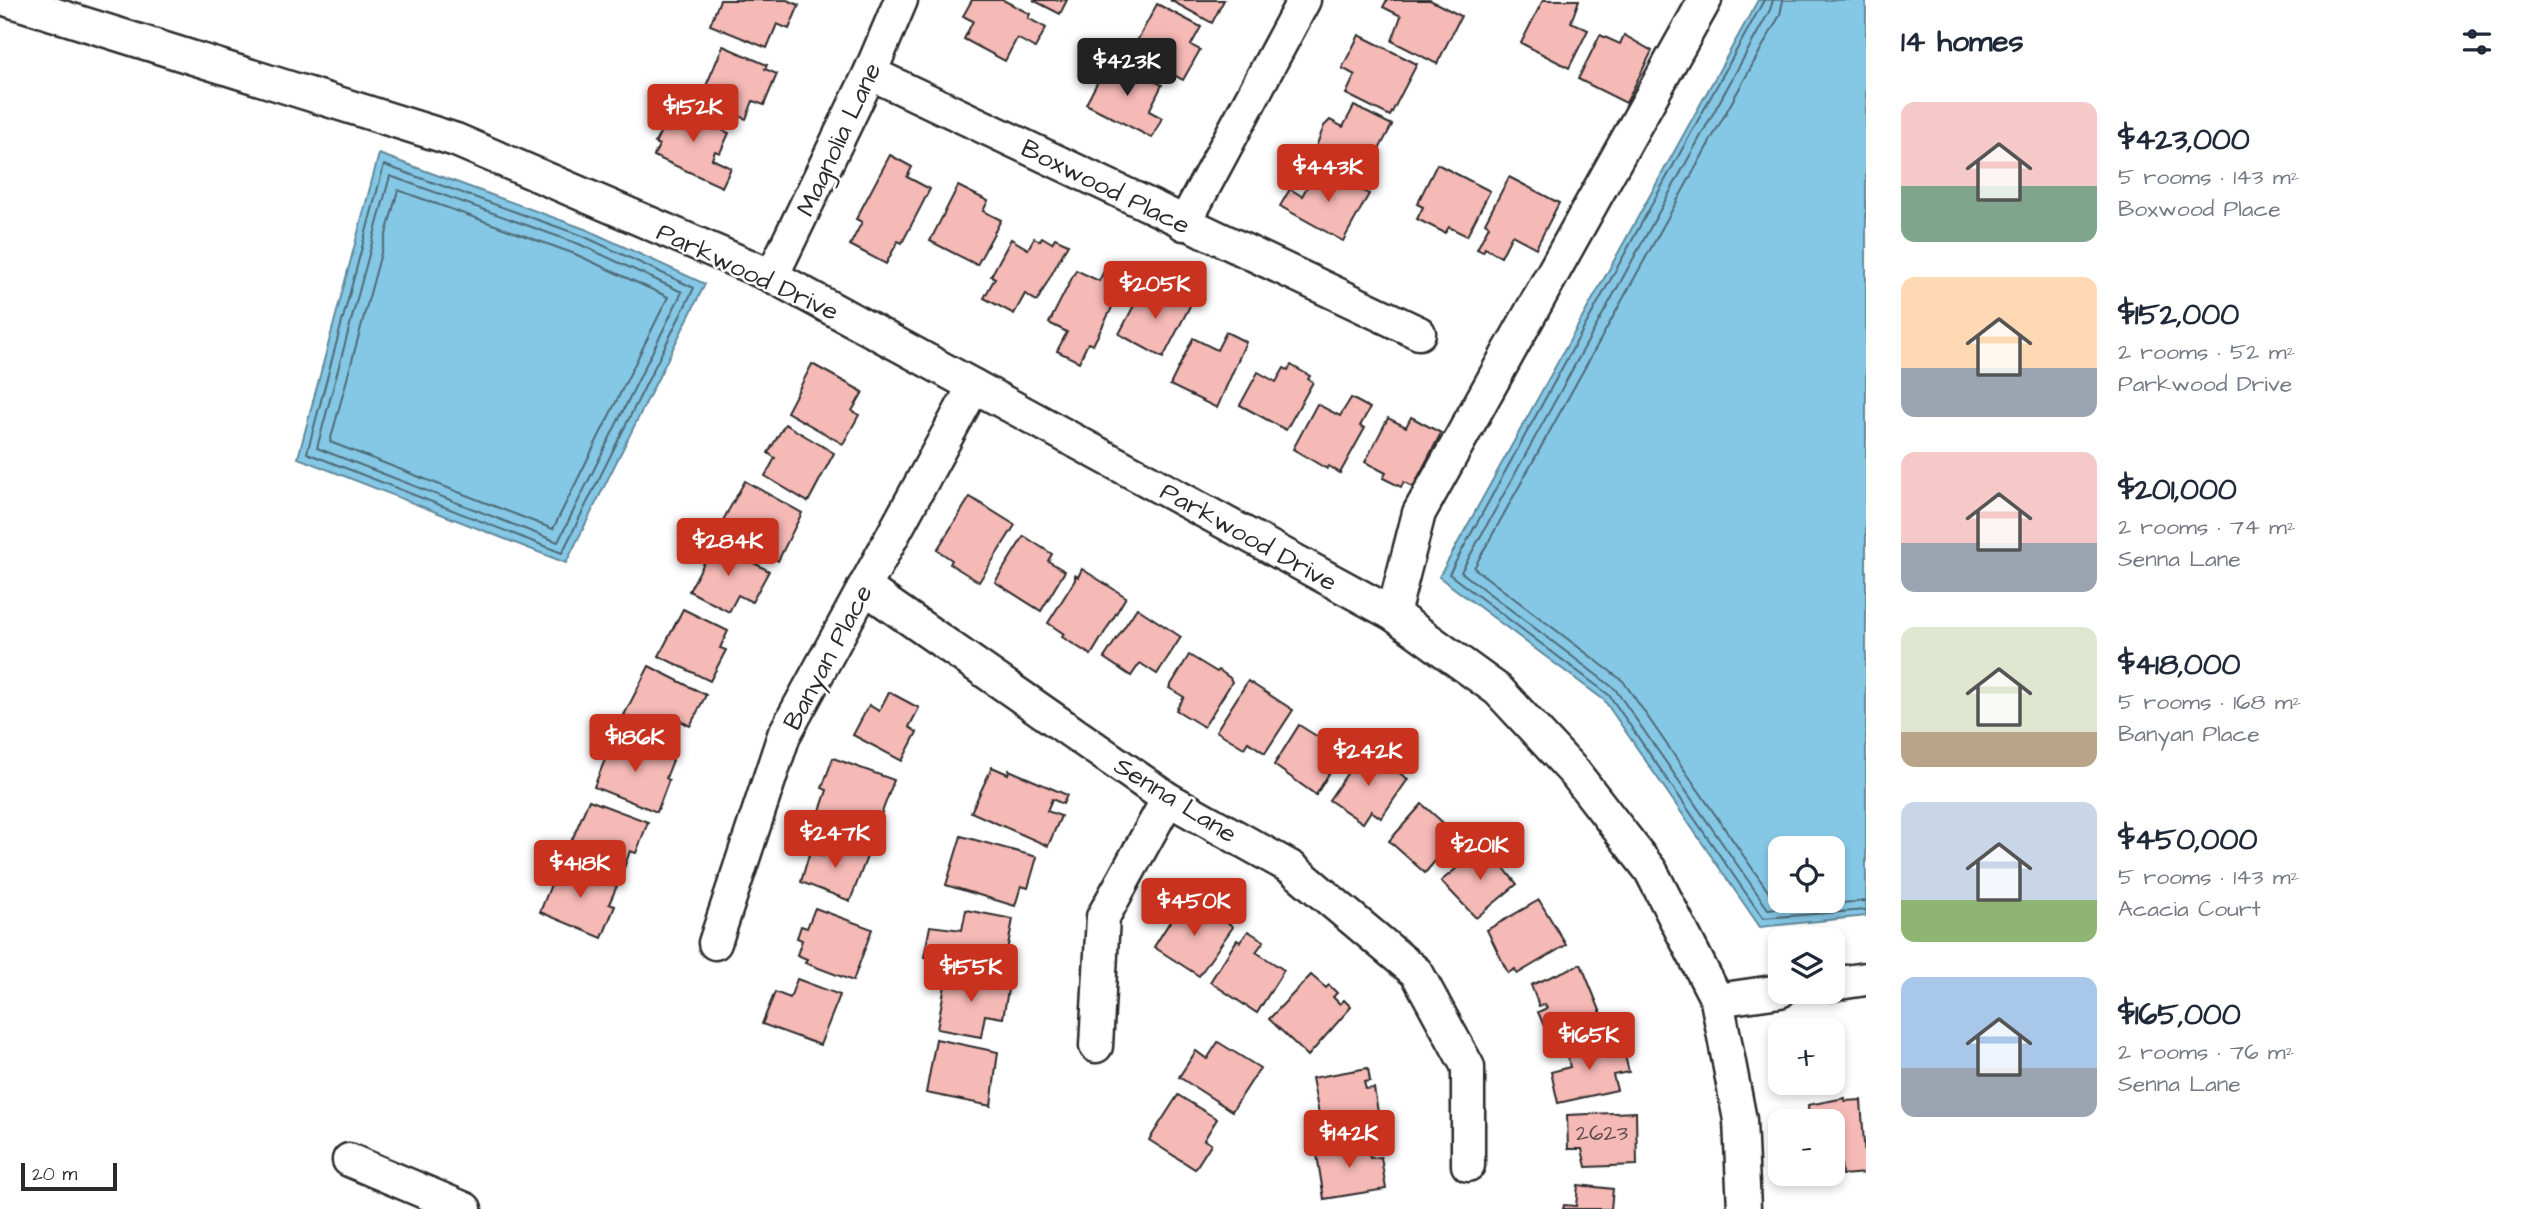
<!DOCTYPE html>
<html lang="en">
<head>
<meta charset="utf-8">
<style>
	body { margin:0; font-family:"Architects Daughter",sans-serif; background:#f6f6f7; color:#1f2937; height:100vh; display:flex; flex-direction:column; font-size:26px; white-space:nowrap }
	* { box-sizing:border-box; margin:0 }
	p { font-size:23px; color:#747a83 }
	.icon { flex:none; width:38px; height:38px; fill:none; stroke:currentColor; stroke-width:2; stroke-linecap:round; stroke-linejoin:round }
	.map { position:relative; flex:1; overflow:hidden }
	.drawer { display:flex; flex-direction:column; background:#fff; width:665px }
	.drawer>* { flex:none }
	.fabs { position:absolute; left:1768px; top:836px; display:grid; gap:14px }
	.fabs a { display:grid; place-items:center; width:77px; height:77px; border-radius:14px; background:#fff; box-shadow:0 4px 10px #0003; font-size:35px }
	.scale { position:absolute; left:21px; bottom:18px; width:96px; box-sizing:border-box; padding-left:7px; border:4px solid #2b2b2b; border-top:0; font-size:19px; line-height:24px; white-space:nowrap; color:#2b2b2b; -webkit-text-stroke:5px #fff; paint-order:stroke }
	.price { position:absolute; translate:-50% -60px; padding:0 16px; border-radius:7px; background:#c8321e; color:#fff; font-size:23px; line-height:46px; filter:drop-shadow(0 2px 4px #0008) }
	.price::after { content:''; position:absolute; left:50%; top:42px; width:21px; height:16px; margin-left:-10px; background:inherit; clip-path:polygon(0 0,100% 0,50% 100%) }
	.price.active { background:#222; color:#fff }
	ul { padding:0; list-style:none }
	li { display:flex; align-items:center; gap:21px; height:175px; padding:0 35px }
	li span { display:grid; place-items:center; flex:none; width:196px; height:140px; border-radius:14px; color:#555 }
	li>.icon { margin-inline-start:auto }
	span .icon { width:84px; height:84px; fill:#fffc; stroke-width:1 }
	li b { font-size:30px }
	h2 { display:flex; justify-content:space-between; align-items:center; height:84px; padding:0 35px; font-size:30px }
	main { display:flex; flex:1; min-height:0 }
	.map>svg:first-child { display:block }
</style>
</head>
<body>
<main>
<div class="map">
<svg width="1866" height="1209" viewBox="0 0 1866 1209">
	<rect width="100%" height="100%" fill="#fff"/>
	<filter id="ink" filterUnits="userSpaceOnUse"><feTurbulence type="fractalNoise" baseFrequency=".0143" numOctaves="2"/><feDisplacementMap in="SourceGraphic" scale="14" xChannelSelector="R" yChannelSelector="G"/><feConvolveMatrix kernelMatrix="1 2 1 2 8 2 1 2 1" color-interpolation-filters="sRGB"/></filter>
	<g filter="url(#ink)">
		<!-- water -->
		<g fill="#85c8e6" stroke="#61899b" stroke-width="2" fill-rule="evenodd">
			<path d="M1758,0h108v916l-106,11 -156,-227 -165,-123zM1780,849h52v52h-52z"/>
			<path d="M379,154l206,75 120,55 -139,279 -268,-105z"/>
		</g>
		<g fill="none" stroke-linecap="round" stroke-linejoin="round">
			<!-- shore -->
			<g stroke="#4f6a76" stroke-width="2">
				<path d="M1764,0l-315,574 160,121 154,223 103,-8"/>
				<path d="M1773,0l-3,10 -309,562 154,117 153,220 98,-8"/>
				<path d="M384,165l199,71 111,52 -132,265 -255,-100z"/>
				<path d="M390,176l189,68 103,48 -124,250 -241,-94z"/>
				<path d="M398,190l177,64 93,43 -115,232 -223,-87z"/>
				<path d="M1780,898l-8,-1 -149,-216 -149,-113 306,-553 3,-15"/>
			</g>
		</g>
		<!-- building -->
		<g fill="#f5b9b6" stroke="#2b2b2b" stroke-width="2">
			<path d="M720,0h67l12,5 -10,24 -12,-5 -10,24 -57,-23z"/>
			<path d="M972,0h31l27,14 -2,4 18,10 -11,20 -18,-10 -12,23 -41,-22 9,-18 -10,-5z"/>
			<path d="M1033,0h34l-7,14z"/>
			<path d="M1170,0h54l-12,23z"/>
			<path d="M1387,0h43l31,16 -24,48 -45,-23 9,-25 -18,-9z"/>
			<path d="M1543,0h36l-8,22 17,8 -19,38 -48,-25z"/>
			<path d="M1157,4l44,23 -10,18 9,5 -17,30 -52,-28z"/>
			<path d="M1359,35l58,29 -27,52 -44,-22 9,-19 -13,-7z"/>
			<path d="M1600,35l20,9 4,-9 28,16 -26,52 -48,-24z"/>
			<path d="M723,46l44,19 -2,4 12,5 -13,31 -11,-4 -7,18 -46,-19z"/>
			<path d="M1110,58l52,27 -13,26 13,7 -10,20 -66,-34z"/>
			<path d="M675,102l50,23 -3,5 7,3 -9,20 -5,-2 -3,8 19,9 -9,19 -68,-31 5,-11 -4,-2z"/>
			<path d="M1354,106l38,19 -28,53 -50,-26 10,-26 6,-6 13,7z"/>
			<path d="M890,155l22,12 -5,10 23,12 -28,54 -4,-2 -12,23 -36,-19 12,-23 -6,-3z"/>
			<path d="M1437,164l53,27 -23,45 -18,-9 -4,6 -28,-14 6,-12 -6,-3z"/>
			<path d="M1323,170l46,24 -26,47 -63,-35 10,-17 12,7 11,-20 6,3z"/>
			<path d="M1509,177l50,26 -23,45 -24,-13 -11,22 -16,-9 -2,4 -6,-3 12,-23 -4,-3z"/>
			<path d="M958,186l30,15 -5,10 18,9 -24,45 -47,-24z"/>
			<path d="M1042,237l10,6 3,-5 13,6 -31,57 -12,-7 -11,20 -30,-16 11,-20 -4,-2 20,-37 17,10 6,-11 6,3z"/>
			<path d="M1105,269l21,11 -33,65 -5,-2 -9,19 -22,-11 10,-19 -18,-9 27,-53 23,11z"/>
			<path d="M1142,290l18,9 4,-9 27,14 -28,54 -44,-24z"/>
			<path d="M1226,332l20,10 -29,66 -47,-23 23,-47 24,12z"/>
			<path d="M812,364l51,28 -11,19 7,4 -16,29 -56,-32z"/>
			<path d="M1291,365l19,11 -2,3 5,3 -27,48 -46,-25 18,-33 18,10 8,-14 4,2z"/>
			<path d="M1351,398l19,10 -10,18 5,2 -25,45 -11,-7 -2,3 -34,-20 24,-45 23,12z"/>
			<path d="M1411,417l30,16 -28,54 -9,-5 -3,5 -18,-9 3,-5 -21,-11 23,-44 18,9z"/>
			<path d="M785,424l49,29 -26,49 -43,-26 10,-18 -7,-5z"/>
			<path d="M745,481l57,32 -24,48 -60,-32z"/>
			<path d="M970,497l45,28 -36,57 -29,-18 2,-4 -15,-10z"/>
			<path d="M1024,536l28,18 -4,7 17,10 -24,40 -46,-29z"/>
			<path d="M715,542l54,29 -17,31 -14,-7 -9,17 -40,-21z"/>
			<path d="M1082,569l44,28 -35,58 -29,-18 2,-3 -16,-11 27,-43v-5l3,2z"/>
			<path d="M1137,608l44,29 -24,37 -17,-11 -9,13 -27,-18z"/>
			<path d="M683,609l45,22 -8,17 6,2 -16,31 -51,-25z"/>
			<path d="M1189,655l28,17 2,-2 11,8 2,4 -28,45 -28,-17 8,-13 -15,-9z"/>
			<path d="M649,666l57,29 -16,31 -11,-6 -11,17 -44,-22z"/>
			<path d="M1248,681l45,29 -28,43 -17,-11 -4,6 -28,-17z"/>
			<path d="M889,692l30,16 -10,19 8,5 -15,29 -49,-26 16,-30 10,6z"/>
			<path d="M1299,725l43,27 -26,43 -42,-30z"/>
			<path d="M614,737l59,23 -7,18 3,2 -12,32 -63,-25z"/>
			<path d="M1364,749l44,30 -27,39 -10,-7 -8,12 -34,-23z"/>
			<path d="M833,758l61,22 -19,51 -55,-20 7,-21 -5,-2z"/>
			<path d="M992,767l16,7 1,-4 58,25 -4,9 -11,-5 -5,12 14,5 -13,30 -77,-34z"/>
			<path d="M589,800l59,22 -12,31 -6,-2 -7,20 -55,-22z"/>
			<path d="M1422,804l35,31 -32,38 -36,-32z"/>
			<path d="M961,836l76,21 -9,31 -7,-2 -6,20 -69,-21z"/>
			<path d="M829,839l39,15 -18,47 -49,-19 9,-31 13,5z"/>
			<path d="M1485,845l32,39 -41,34 -35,-37z"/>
			<path d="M560,862l57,24 -8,18 6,2 -13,32 -62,-26z"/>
			<path d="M1539,900l27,45 -49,29 -2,-5 -7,4 -21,-43z"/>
			<path d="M1181,904l17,11 5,-9 9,3 21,18 -34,49 -45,-29z"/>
			<path d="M815,908l57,21 -19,52 -48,-18 2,-4 -10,-4 5,-15 -5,-2 4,-12 6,2z"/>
			<path d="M966,910l47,9 -10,53 -79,-15 6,-31 32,4z"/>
			<path d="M1248,931l16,10 -8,11 28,18 -27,43 -47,-31 27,-42 3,2z"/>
			<path d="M1581,964l20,49 -54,20 -9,-21 9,-4 -2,-4 -6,2 -8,-21z"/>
			<path d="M947,974l62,11 -6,33 -18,-3 -4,22 -44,-8z"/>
			<path d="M1311,975l15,13 3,-3 8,8 -4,4 7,7 4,-4 7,7 -43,49 -39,-37z"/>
			<path d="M797,979l43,16 -20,50 -58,-21 13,-32 15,6z"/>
			<path d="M936,1039l62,13 -7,54 -65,-13z"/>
			<path d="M1606,1039l3,16 15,-3 5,20 -16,3 4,15 -59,13 -7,-31 19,-5 -4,-19z"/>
			<path d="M1218,1042l42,26 -28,43 -53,-34 17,-26 11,8z"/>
			<path d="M1368,1068l2,13 -6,1 2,7 8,-1 5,30 -57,12 -10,-52z"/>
			<path d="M1178,1095l39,24 -13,21 7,4 -16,25 -46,-29z"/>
			<path d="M1845,1098v3l16,-1 5,73 -24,2 -1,-12h-9v-41h-23l-1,-17z"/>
			<path d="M1636,1112l1,53 -51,2 -4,-18h-14l-1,-34z"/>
			<path d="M1366,1140l4,18 11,-1 5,32 -62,10 -8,-51z"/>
			<path d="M1578,1185l35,4 -2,20h-48l1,-4 12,1z"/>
		</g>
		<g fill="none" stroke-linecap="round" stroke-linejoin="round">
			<defs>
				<g id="minor">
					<path d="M8,0l448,140 316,136 621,338 105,76 77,83 76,98 66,129 23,120 4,89"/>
					<path d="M870,73l549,260"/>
					<path d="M1184,224l120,-224"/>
					<path d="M772,276l98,-203 31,-73"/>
					<path d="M864,587l304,212 124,69 125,105 51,94v98"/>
					<path d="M1393,614l26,-101 286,-513"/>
					<path d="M715,943l69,-208 190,-349"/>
					<path d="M1832,984l34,-5"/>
					<path d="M1717,1000l63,-9"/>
					<path d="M1096,1046l7,-129 65,-118"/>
					<path d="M349,1160l116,49"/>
				</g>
			</defs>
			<!-- minor casing -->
			<use href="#minor" stroke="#2b2b2b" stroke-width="37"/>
			<!-- minor -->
			<use href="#minor" stroke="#fff" stroke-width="32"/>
		</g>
	</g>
	<g text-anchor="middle" stroke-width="5" stroke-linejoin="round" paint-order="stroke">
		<!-- number labels -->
		<g font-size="23" fill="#5e4e4e">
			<text x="1602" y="1140">2623</text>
		</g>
		<!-- street labels -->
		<g font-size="26" fill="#2b2b2b" stroke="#fff">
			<text transform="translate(838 139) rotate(-65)" y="9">Magnolia Lane</text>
			<text transform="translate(1106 186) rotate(26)" y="9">Boxwood Place</text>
			<text transform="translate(748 271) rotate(25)" y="9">Parkwood Drive</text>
			<text transform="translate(1249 536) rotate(29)" y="9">Parkwood Drive</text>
			<text transform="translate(827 657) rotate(-62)" y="9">Banyan Place</text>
			<text transform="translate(1176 799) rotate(32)" y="9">Senna Lane</text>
		</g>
	</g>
</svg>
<div class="fabs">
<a><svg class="icon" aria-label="locate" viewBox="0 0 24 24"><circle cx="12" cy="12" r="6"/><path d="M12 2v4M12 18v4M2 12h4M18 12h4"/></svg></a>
<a><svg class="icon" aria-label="layers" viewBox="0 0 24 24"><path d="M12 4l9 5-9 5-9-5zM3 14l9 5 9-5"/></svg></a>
<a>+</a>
<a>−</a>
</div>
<div class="scale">20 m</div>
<b class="price active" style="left:1127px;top:98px">$423K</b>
<b class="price" style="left:693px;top:144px">$152K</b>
<b class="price" style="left:1328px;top:204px">$443K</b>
<b class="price" style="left:1155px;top:321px">$205K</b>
<b class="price" style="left:728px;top:578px">$284K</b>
<b class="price" style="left:635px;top:774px">$186K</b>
<b class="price" style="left:1368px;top:788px">$242K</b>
<b class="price" style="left:835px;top:870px">$247K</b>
<b class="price" style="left:1480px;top:882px">$201K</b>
<b class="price" style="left:580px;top:900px">$418K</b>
<b class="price" style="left:1194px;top:938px">$450K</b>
<b class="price" style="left:971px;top:1004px">$155K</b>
<b class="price" style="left:1589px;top:1072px">$165K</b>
<b class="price" style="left:1349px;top:1170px">$142K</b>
</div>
<section class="drawer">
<h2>14 homes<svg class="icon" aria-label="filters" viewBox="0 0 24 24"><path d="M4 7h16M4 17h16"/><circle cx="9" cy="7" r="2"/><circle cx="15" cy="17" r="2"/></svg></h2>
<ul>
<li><span style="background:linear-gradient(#f6c9c9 60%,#7fa58c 0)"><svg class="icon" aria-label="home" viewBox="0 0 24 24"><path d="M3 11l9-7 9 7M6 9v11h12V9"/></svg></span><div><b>$423,000</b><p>5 rooms · 143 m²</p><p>Boxwood Place</p></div></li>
<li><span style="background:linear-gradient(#ffd9b3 65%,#9aa5b1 0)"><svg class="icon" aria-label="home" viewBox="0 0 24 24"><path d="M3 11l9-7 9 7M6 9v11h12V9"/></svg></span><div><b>$152,000</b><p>2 rooms · 52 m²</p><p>Parkwood Drive</p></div></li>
<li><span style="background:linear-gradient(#f6c9c9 65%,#9aa5b1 0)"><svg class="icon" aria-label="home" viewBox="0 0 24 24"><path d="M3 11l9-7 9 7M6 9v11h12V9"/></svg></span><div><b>$201,000</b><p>2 rooms · 74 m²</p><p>Senna Lane</p></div></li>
<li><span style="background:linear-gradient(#dfe7d0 75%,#b9a48a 0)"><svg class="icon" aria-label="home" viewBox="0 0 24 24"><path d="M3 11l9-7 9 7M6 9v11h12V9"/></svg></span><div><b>$418,000</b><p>5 rooms · 168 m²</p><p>Banyan Place</p></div></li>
<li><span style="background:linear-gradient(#c9d6e8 70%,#8fb573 0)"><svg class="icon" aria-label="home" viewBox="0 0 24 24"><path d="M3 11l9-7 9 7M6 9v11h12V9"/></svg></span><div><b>$450,000</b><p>5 rooms · 143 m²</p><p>Acacia Court</p></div></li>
<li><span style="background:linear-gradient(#a9c7e8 65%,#9aa5b1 0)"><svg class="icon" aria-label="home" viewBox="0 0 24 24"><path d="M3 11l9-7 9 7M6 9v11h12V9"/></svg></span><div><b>$165,000</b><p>2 rooms · 76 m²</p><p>Senna Lane</p></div></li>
</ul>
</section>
</main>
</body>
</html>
